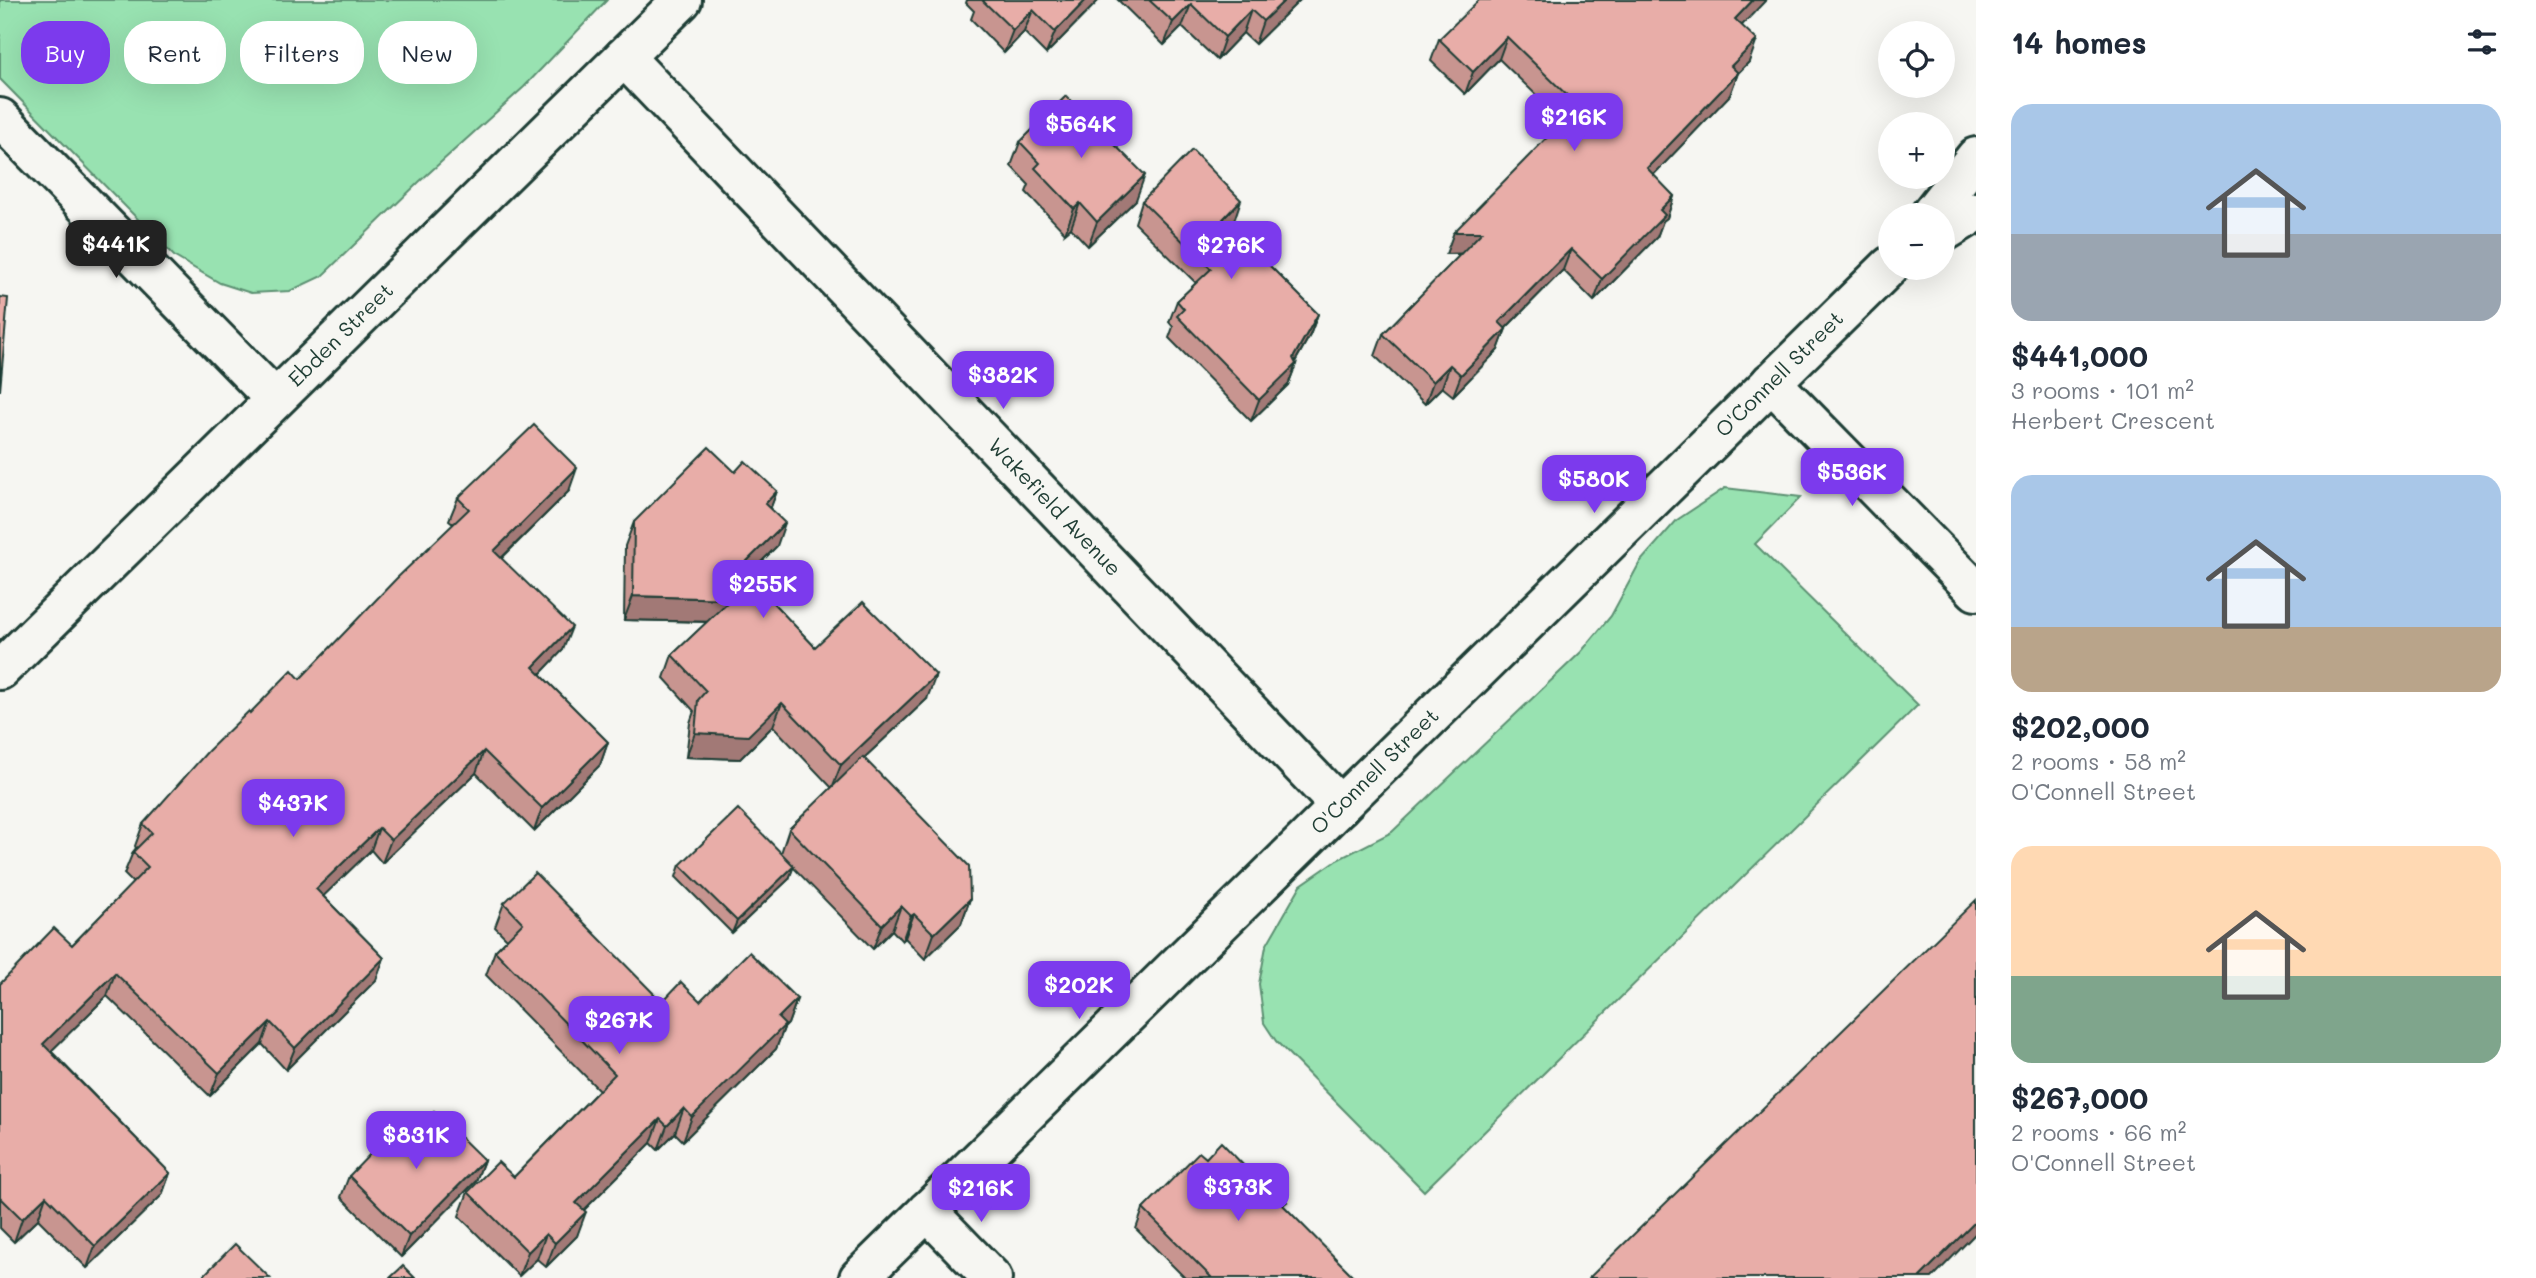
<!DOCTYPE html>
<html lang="en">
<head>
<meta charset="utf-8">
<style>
	body { margin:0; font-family:Mali,sans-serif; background:#f2f2f3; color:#1f2937; height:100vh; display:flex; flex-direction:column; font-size:26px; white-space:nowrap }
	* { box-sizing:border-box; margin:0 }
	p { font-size:23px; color:#747a83 }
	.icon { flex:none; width:38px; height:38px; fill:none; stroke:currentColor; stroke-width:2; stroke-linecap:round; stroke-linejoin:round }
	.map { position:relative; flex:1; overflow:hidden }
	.details { display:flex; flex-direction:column; background:#fff; width:560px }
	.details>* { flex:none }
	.top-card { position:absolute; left:21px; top:21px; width:665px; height:63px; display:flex; gap:14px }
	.buttons { position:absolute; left:1878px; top:21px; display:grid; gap:14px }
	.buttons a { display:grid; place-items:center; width:77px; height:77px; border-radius:50%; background:#fff; box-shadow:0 7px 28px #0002; font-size:35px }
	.price { position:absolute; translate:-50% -60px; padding:0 16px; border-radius:14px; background:#7c3aed; color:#fff; font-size:23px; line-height:46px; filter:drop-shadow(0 2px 4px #0008) }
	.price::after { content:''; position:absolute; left:50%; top:42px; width:21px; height:16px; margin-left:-10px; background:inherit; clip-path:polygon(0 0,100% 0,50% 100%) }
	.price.selected { background:#222; color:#fff }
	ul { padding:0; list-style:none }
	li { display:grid; align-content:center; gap:14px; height:371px; padding:0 35px }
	li span { display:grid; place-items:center; height:217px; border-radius:21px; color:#555 }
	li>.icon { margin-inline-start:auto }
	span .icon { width:126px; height:126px; fill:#fffc; stroke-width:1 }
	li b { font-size:30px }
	h2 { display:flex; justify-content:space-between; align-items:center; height:84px; padding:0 35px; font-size:30px }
	.tag { padding:0 24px; border-radius:28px; background:#fff; box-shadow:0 7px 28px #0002; font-size:24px; line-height:63px }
	.tag.selected { background:#7c3aed; color:#fff }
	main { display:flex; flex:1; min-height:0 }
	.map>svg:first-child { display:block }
</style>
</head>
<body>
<main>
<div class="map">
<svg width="1976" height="1278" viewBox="0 0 1976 1278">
	<rect width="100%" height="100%" fill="#f6f6f2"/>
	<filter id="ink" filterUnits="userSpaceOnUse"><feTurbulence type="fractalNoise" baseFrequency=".0143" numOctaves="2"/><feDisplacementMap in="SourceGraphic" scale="14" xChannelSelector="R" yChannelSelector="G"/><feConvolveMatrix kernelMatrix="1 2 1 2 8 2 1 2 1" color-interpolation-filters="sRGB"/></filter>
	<g filter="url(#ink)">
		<!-- green -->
		<g fill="#98e2b1" stroke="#5c9072" stroke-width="2">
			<path d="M0,0h607l-83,87 -105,95 -97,94 -32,15 -39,2 -31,-10 -45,-26 -175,-178z"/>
			<path d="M1725,488l76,9 -46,47 163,161 -494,486 -148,-150 -12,-18 -5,-39 7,-38 35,-61 36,-25 55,-28 189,-180 30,-36 29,-54 37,-42z"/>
		</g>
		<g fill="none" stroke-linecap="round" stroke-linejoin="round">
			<defs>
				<g id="street">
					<path id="s1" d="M624,57l716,749"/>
					<path d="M0,118l275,281"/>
					<path d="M1930,215l46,-58"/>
					<path d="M1942,233l34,-21"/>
					<path d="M1771,382l205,209"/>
					<path id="s2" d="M0,670l682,-670"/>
					<path d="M927,1211l65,67"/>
					<path id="s3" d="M859,1278l1031,-1012"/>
				</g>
			</defs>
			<!-- street casing -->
			<use href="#street" stroke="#1f3d34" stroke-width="44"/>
			<!-- street -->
			<use href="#street" stroke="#f6f6f2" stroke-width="38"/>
		</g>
		<!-- wall -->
		<g fill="#c89590" stroke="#1f3d34" stroke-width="2">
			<path d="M967,0h132l-53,54 -22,-22 -20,21 -33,-34 3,-8 -8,-8z"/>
			<path d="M1118,0h182l-45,44 -12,-11 -26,27 -35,-33 -18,18z"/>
			<path d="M1742,25l7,37 -11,11 -8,22 -77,80 21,21 -7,22 -4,3 -6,16 -63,64 -31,-31 -57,58 -8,22 -45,46 -11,-9 -17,17 -50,-48 8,-22 78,-80h-15l117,-133 -64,-62 -34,35 -34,-33 8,-22z"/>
			<path d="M1020,142l116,58 -48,46 -17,-18 -6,5 -39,-41 3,-7 -18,-19z"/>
			<path d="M1142,201l92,20 -5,5 89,88 -8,21 -15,27 1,2 -8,21 -37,36 -82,-83 4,-11 -4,-5 8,-21 19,-18 -61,-60z"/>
			<path d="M735,472l42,19 -7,18 7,37 -30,30 68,71 112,52 -63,59 106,141 -9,25 -36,35 -20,-21 -3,3 -10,-11 -19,19 -80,-82 -4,12 -57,54 -56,-56 4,-12 101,-12 8,-24 43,-41 -59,-62 -33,33 -54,-2 4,-34 4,-12 -30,-33 8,-23 35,-33 -83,-2 1,-74 9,-24z"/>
			<path d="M569,491l-68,68 62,91 -23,24 68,68 -8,23 -66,66 -58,-58 -94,90 -11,-13 -48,46 61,62 -8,22 -90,90 -24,-26 -52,52 -103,-100 -56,55 119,122 -8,22 -75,73 -49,-49 -24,23 -14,-14v-244l72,-39 61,-62 -9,-9 9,-22 3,-4 -1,-2 8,-22 107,-111 50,-34 154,-155 -5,-4 9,-22z"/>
			<path d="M504,903l158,99 135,-3 -9,25 -4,4 -8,21 -93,92 -8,-8 -17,17 -7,-7 -67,67 -7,26 -31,31 -9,-8 -18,17 -60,-60 9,-24 46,-15 85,-87 -113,-115 9,-24 12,-12 -12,-12z"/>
			<path d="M1206,1158l79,50 70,70h-170l-49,-49 7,-20z"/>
			<path d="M484,1160l-8,21 -75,76 -60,-60 8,-21z"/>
		</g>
		<!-- shaded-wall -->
		<g fill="#a27976" stroke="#1f3d34" stroke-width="2">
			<path d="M1086,0h13l-53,54 9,-22z"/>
			<path d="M1285,0h15l-45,44 8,-23z"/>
			<path d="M1753,0h13l-39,41 8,-22z"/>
			<path d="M1191,4l-9,23 -18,18 9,-23z"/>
			<path d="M1033,10l-9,22 -20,21 9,-23z"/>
			<path d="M1251,10l-8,23 -26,27 8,-23z"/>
			<path d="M1507,37l-8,22 -34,35 8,-22z"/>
			<path d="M1757,40l-8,22 -26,26 8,-22z"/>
			<path d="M1738,73l-8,22 -91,95 8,-22z"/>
			<path d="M1145,175l-9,25 -48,46 9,-24z"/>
			<path d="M1674,196l-7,22 -4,3 -6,16 -63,64 8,-22 58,-69z"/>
			<path d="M1241,200l-7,21 -19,19 8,-21z"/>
			<path d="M1080,203l-9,25 -6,5 9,-24z"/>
			<path d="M1454,232h28l-8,21 -28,1z"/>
			<path d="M1571,249l-8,21 -72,73 8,-21z"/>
			<path d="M1318,314l-8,21 -18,32 4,-3 -8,21 -37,36 8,-21 34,-42z"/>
			<path d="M1506,329l-8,21 -45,46 8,-21z"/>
			<path d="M1450,365l-8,22 -17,17 8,-22z"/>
			<path d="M577,468l-8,23 -84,83 9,-23z"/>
			<path d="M777,491l-9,24 -3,-11z"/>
			<path d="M785,523l-8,23 -46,46 9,-24z"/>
			<path d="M633,596l98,3 -9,23 -98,-2z"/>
			<path d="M572,627l-9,23 -38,40 8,-23z"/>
			<path d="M936,675l-9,24 -95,89 9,-23z"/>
			<path d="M782,703l-9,23 -33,33 -54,-2 9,-24z"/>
			<path d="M608,742l-8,23 -66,66 8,-23z"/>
			<path d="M484,751l-8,22 -94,90 9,-23z"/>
			<path d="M379,828l-8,22 -63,61 8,-22z"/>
			<path d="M794,866l-5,13 -57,54 5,-12z"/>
			<path d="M970,899l-9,25 -36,35 9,-25z"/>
			<path d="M901,906l-9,24 -19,19 9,-24z"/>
			<path d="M914,914l-9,24 -3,3 9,-25z"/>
			<path d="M384,958l-8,22 -90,90 9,-22z"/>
			<path d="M115,973l-8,23 -72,71 8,-23z"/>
			<path d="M797,999l-9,25 -4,4 -8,21 -93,92 9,-24 86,-99z"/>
			<path d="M270,1022l-8,22 -52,52 9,-23z"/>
			<path d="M684,1108l-9,25 -17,17 9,-24z"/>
			<path d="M660,1119l-9,24 -84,84 9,-24z"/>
			<path d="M484,1160l-8,21 -75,76 8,-21z"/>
			<path d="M170,1173l-8,22 -75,73 8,-22z"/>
			<path d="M46,1196l-8,23 -24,23 8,-23z"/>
			<path d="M586,1212l-9,24 -31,31 9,-24z"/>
			<path d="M1976,1221v12l-44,45h-13z"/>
			<path d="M546,1234l-9,25 -18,17 9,-24z"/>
		</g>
		<!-- building -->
		<g fill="#e8ada8" stroke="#1f3d34" stroke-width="2">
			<path d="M982,0h104l-31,32 -22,-22 -20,20z"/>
			<path d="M1149,0h136l-22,21 -12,-11 -26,27 -34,-33 -18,18z"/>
			<path d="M1479,0h274l-18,19 22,21 -26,26 7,7 -91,95 27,28 -14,14 5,5 -63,64 -31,-30 -72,73 7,7 -45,46 -11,-10 -17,17 -50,-48 99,-102h-28l124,-126 -71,-69 -34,35 -34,-33z"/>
			<path d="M1066,96l79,79 -48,47 -17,-19 -6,6 -39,-41 5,-5 -20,-21z"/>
			<path d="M1192,150l49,50 -18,19 95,95 -25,44 3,6 -37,36 -82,-84 7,-7 -7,-8 34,-32 -69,-68z"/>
			<path d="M0,297l8,1 -8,93z"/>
			<path d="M534,425l43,43 -83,83 78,76 -39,40 75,75 -66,66 -58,-57 -93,89 -12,-12 -63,61 68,69 -89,90 -25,-26 -51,51 -104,-100 -72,71 127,129 -75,73 -49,-50 -24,23 -22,-22v-213l54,-56 18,17 76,-78 -15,-15 19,-19 -9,-9 65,-73 41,-40 1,2 42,-43 8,9 96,-100 73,-70 -11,-11z"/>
			<path d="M709,447l26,25 10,-11 32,30 -12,13 20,19 -45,45 75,79 48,-45 73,73 -95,90 -59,-62 -34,33 -53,-3 3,-33 8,-9 -34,-36 59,-56 -98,-3 1,-74z"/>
			<path d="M863,757l106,109 1,33 -36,35 -20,-20 -3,2 -10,-10 -19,19 -93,-96z"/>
			<path d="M738,809l56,57 -57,55 -57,-56z"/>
			<path d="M535,873l127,129 19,-20 19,19 49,-49 48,47 -19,19 7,7 -93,92 -8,-9 -17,18 -7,-7 -84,84 10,9 -31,31 -9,-9 -18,18 -60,-60 30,-30 16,15 101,-103 -120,-123 28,-28 -19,-20z"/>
			<path d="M1976,900v321l-57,57h-330z"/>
			<path d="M434,1111l50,49 -75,76 -60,-60 54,-56 11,12z"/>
			<path d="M1221,1142l29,30 4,-4 33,34 -4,3 72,73h-143l-69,-69 56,-57 7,6z"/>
			<path d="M235,1244l35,34h-63l-3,-3z"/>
			<path d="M403,1266l12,12h-25z"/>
		</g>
	</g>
	<g text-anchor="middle" stroke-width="7" stroke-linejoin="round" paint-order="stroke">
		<!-- street labels -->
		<g font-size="21" fill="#1f3d34" stroke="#f6f6f2">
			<text dy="7" stroke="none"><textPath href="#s2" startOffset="478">Ebden Street</textPath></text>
			<text dy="7" stroke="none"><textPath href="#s3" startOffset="1290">O'Connell Street</textPath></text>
			<text dy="7" stroke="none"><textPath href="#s1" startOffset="623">Wakefield Avenue</textPath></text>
			<text dy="7" stroke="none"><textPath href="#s3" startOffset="723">O'Connell Street</textPath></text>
		</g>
	</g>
</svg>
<div class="buttons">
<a><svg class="icon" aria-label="locate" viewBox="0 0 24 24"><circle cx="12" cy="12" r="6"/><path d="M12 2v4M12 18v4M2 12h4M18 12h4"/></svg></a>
<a>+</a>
<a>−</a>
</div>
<b class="price" style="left:1574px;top:153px">$216K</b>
<b class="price" style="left:1081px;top:160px">$564K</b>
<b class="price selected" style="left:116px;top:280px">$441K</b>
<b class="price" style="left:1231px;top:281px">$276K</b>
<b class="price" style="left:1003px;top:411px">$382K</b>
<b class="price" style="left:1852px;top:508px">$536K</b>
<b class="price" style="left:1594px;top:515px">$580K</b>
<b class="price" style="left:763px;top:620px">$255K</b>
<b class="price" style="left:293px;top:839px">$437K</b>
<b class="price" style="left:1079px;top:1021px">$202K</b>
<b class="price" style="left:619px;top:1056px">$267K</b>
<b class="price" style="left:416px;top:1171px">$831K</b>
<b class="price" style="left:1238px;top:1223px">$373K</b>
<b class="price" style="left:981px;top:1224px">$216K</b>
<div class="top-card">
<a class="tag selected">Buy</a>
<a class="tag">Rent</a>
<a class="tag">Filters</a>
<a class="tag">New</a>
</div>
</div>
<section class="details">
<h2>14 homes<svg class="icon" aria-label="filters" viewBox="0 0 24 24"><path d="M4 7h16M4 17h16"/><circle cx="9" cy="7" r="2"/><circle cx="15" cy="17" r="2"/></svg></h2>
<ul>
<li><span style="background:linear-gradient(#a9c7e8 60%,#9aa5b1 0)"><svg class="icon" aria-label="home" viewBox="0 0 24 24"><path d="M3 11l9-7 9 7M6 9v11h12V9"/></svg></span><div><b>$441,000</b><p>3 rooms · 101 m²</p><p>Herbert Crescent</p></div></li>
<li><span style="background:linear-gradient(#a9c7e8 70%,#b9a48a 0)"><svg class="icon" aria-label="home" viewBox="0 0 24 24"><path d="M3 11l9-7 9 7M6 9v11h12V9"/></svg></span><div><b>$202,000</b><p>2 rooms · 58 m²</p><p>O'Connell Street</p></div></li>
<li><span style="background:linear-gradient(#ffd9b3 60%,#7fa58c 0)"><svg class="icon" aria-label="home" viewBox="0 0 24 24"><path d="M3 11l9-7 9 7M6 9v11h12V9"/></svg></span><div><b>$267,000</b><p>2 rooms · 66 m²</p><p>O'Connell Street</p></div></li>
</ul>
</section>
</main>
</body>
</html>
